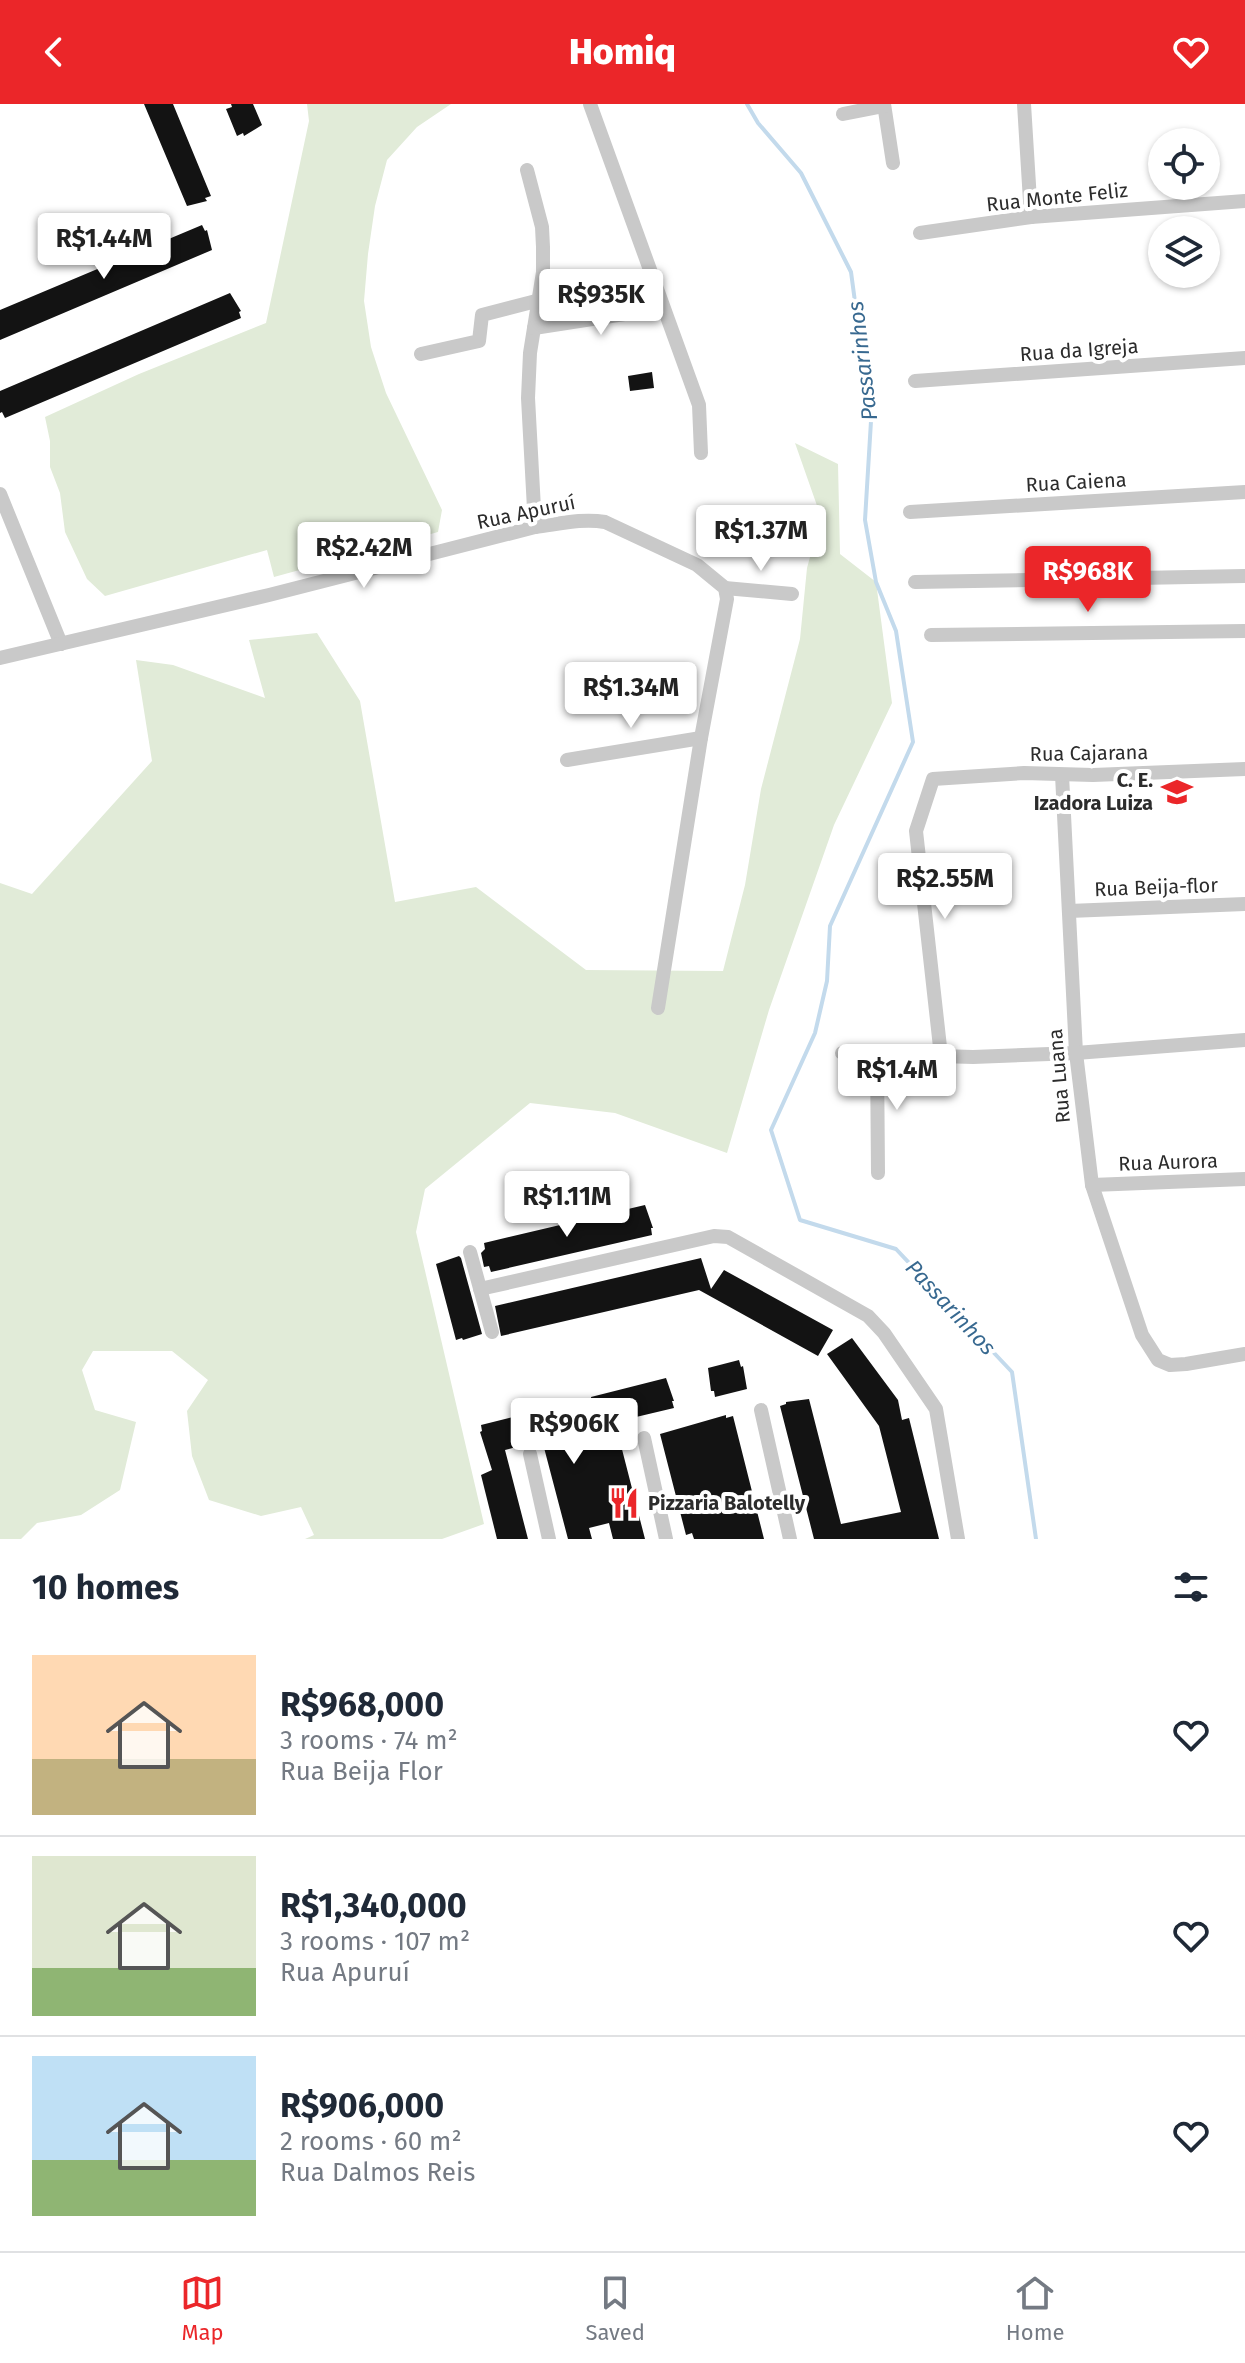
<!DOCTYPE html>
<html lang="en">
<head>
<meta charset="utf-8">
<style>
	body { margin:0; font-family:"Fira Sans",sans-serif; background:#f2f2f3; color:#1f2937; height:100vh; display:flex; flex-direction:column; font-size:30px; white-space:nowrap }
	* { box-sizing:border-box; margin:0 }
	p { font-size:26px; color:#747a83 }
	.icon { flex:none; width:44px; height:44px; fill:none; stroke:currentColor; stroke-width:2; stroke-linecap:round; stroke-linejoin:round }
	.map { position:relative; height:1435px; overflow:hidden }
	.panel { display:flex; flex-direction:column; background:#fff; flex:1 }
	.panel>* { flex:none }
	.fabs { position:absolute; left:1148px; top:24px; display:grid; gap:16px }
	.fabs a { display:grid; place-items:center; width:72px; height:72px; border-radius:50%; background:#fff; box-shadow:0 2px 6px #0004; font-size:40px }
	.price { position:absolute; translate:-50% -68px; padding:0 18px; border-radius:8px; background:#fff; color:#222; font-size:26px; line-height:52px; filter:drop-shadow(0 2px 4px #0008) }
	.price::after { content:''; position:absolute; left:50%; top:48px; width:24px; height:18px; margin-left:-12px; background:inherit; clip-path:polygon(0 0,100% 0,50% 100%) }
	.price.active { background:#eb2629; color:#fff }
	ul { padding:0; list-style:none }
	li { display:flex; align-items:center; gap:24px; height:200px; padding:0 32px }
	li+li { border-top:2px solid #e0e1e3 }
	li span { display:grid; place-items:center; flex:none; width:224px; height:160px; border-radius:0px; color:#555 }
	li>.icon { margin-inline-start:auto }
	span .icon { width:96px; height:96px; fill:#fffc; stroke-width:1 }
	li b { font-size:34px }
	h2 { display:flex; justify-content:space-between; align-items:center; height:96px; padding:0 32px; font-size:34px }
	header { display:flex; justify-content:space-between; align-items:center; height:104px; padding:0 32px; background:#eb2629; color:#fff; font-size:36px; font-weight:800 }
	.menu { display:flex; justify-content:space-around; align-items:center; height:112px; border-top:2px solid #e0e1e3; background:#fff; font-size:22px; color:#747a83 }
	.menu a { display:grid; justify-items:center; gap:4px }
	.menu .active { color:#eb2629 }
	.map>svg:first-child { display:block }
</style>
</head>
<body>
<header><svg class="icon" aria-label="back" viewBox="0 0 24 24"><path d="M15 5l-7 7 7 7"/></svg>Homiq<svg class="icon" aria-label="heart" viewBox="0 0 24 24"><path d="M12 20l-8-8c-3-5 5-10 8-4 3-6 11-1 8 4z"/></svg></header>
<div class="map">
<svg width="1245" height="1435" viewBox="0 0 1245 1435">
	<rect width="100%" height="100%" fill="#fff"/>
	<!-- green -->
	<g fill="#e1ebd8">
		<path d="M307,0h144l-34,23 -30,33 -12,46 -7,48 -4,47 7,46 15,46 56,117 -4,22 -164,45 -7,-27 -162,46 -18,-17 -22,-47 -5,-39 -10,-26v-26l-5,-24 94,-43 127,-51 43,-202z"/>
		<path d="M795,339l43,21 2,90 36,28 16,121 -58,122 -65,185 -42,143 -112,-40 -85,-10 -105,86 -9,43 68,292 -42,15h-137l9,-4 -13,-28 -40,9 -52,-16 -17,-44 -5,-45 21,-31 -36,-29h-79l-11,19 13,40 41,12 -16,68 -39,25 -44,8 -16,16h-21v-656l32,11 120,-133 -16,-101 37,5 92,33 -16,-58 68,-7 43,68 35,201 81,-15 110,83 137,1 22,-86 16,-96 39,-150 7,-71 14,-51z"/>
	</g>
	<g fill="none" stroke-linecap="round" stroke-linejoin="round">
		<!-- stream -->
		<path stroke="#c3daec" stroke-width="4" d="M747,0l11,19 43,50 50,99 20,149 -6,99 11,62 20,49 17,111 -83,184 -3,55 -12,52 -44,97 29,90 96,29 116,123 24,167"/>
	</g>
	<!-- building -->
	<g fill="#131313">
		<path d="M144,0h29l38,92 -6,2 2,3 -20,5z"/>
		<path d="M231,0h22l9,21 -18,11 -1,-3 -6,3 -11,-27 6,-2z"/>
		<path d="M202,121l3,6 2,-1 5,20 -212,90v-30z"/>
		<path d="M230,189l11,18 -2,1 2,6 -236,100 -3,-6 -2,1v-22z"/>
		<path d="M652,268l2,16 -24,3 -2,-15z"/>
		<path d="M645,1101l8,23h-2l1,7 -161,37 -2,-6 -5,1 -3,-14 4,-4 -1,-6z"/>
		<path d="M459,1152l2,2 21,76 -19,6 -1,-2 -6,2 -20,-76z"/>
		<path d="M701,1154l10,31 13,-19 109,60 -15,26 -119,-66 -198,46 -6,-30z"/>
		<path d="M852,1234l46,62 4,20 7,-2 30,121h-125l-34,-133 6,-2v-2l23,-3 32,125 60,-12 -22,-86 -52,-72z"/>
		<path d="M739,1256l2,7 2,-1 4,23 -32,8 -1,-6h-3l-3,-23z"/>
		<path d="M666,1274l8,23h-2l2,7 -59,14 30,117h-32l-4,-16 -20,5 3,11h-24l-26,-99 -37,10 23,89h-31l-16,-64 11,-5 -12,-38 2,-1 -1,-6 75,-19 8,22 -2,1 5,21 30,-5 -1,-2 7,-2 -6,-21 -3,1 -3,-24z"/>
		<path d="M726,1311v3l7,-2 31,123h-70l-2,-6 -6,2 -26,-101z"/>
	</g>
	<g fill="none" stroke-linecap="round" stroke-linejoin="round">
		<!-- minor -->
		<g stroke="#c9c9c9" stroke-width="14">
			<path d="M590,0l109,301 2,48"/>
			<path d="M884,0l9,59"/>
			<path d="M1024,0l7,113"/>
			<path d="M843,10l41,-8"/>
			<path d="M527,66l15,57 1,20v25l-13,81 -2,45 7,129"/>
			<path d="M920,129l111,-16 214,-16"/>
			<path d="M534,224l129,-20"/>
			<path d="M421,250l58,-13 3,-26 58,-15"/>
			<path d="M915,277l330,-23"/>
			<path d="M0,390l61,150"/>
			<path d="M910,408l335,-20"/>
			<path d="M915,478l330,-6"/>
			<path d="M725,484l67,6"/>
			<path d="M931,531l314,-4"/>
			<path d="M0,554l269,-63 266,-68c24,-3 47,-9 70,-5l92,43 28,23 2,11 -26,139 -43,270"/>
			<path d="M567,656l134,-22"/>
			<path d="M1062,671l14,278 16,132 50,150 16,25 12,5 16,-1 59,-10"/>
			<path d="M1069,807l176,-7"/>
			<path d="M842,949l131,4 103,-4 169,-13"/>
			<path d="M877,949l1,120"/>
			<path d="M941,952l-25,-225 17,-52 91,-6 69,2 152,-6"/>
			<path d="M1092,1081l153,-6"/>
			<path d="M470,1148l22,80"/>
			<path d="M480,1185l234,-53 14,1 140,79 16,17 52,76 22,130"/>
			<path d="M761,1306l29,129"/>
			<path d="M644,1334l22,101"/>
			<path d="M530,1350l19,85"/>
		</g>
	</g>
	<!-- icons -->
	<defs>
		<symbol id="school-bare" viewBox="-9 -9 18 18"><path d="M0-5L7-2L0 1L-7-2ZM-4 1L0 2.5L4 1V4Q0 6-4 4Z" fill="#eb2629" stroke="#fff" stroke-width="2.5" paint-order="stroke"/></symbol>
		<symbol id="restaurant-bare" viewBox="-9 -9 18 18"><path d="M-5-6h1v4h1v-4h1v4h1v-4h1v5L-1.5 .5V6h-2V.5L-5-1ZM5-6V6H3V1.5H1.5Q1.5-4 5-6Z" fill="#eb2629" stroke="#fff" stroke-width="2.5" paint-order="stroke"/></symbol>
	</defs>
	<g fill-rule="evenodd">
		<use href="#school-bare" x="1155" y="666" width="44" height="44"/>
		<use href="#restaurant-bare" x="602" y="1377" width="44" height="44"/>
	</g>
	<g text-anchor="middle" stroke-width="8" stroke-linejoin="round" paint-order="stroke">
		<!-- street labels -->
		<g font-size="20" fill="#2c2c2c" stroke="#fff">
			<text transform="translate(1057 93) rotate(-6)" y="7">Rua Monte Feliz</text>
			<text transform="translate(1079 246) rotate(-4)" y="7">Rua da Igreja</text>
			<text transform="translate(1076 378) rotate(-3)" y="7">Rua Caiena</text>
			<text transform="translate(526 408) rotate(-12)" y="7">Rua Apuruí</text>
			<text transform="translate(1089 649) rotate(-1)" y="7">Rua Cajarana</text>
			<text transform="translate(1156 783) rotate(-2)" y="7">Rua Beija-flor</text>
			<text transform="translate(1059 972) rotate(-95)" y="7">Rua Luana</text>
			<text transform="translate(1168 1058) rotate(-2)" y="7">Rua Aurora</text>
		</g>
		<!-- poi labels -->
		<g font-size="20" font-weight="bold" fill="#2c2c2c" stroke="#fff" text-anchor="end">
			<text x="1153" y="683">C. E.<tspan x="1153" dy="23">Izadora Luiza</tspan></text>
			<text x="648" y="1406" text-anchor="start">Pizzaria Balotelly</text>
		</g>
		<!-- water labels -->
		<g font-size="22" font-style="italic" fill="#386990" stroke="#fff">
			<text transform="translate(862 257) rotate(-97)" y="8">Passarinhos</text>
			<text transform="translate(951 1203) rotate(47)" y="8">Passarinhos</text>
		</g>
	</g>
</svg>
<div class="fabs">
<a><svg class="icon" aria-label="locate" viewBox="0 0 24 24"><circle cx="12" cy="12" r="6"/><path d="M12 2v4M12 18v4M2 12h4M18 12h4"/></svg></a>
<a><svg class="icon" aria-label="layers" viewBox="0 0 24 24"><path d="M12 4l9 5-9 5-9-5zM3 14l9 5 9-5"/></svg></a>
</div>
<b class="price" style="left:104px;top:177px">R$1.44M</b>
<b class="price" style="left:601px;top:233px">R$935K</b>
<b class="price" style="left:761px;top:469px">R$1.37M</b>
<b class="price" style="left:364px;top:486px">R$2.42M</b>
<b class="price active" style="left:1088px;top:510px">R$968K</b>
<b class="price" style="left:631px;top:626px">R$1.34M</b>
<b class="price" style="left:945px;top:817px">R$2.55M</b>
<b class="price" style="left:897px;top:1008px">R$1.4M</b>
<b class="price" style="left:567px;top:1135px">R$1.11M</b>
<b class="price" style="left:574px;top:1362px">R$906K</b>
</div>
<section class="panel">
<h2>10 homes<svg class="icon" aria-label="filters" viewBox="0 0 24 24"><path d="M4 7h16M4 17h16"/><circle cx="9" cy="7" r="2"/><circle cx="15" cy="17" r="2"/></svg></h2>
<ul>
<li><span style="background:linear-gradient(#ffd9b3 65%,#c2b280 0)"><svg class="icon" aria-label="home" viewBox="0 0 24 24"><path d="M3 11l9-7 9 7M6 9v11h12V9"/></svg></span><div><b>R$968,000</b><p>3 rooms · 74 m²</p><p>Rua Beija Flor</p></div><svg class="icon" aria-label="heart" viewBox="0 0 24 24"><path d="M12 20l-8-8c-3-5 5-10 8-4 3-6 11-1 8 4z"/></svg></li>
<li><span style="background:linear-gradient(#dfe7d0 70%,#8fb573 0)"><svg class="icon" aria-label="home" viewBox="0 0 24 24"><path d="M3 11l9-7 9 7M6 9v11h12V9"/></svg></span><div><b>R$1,340,000</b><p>3 rooms · 107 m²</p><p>Rua Apuruí</p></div><svg class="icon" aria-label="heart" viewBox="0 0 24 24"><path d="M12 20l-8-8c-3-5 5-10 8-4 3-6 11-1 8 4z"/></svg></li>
<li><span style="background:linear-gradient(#bfe0f5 65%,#8fb573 0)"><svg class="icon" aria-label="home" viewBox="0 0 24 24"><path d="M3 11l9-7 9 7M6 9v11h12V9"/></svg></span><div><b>R$906,000</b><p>2 rooms · 60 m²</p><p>Rua Dalmos Reis</p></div><svg class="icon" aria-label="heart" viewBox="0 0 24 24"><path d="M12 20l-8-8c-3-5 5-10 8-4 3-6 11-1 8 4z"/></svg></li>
</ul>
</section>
<nav class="menu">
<a class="active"><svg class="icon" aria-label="map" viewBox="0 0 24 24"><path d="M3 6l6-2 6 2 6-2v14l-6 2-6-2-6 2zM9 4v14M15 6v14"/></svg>Map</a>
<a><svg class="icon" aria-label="saved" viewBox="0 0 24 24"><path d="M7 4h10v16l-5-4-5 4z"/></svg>Saved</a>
<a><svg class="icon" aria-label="home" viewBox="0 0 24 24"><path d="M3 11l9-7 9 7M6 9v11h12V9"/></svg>Home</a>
</nav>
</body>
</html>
